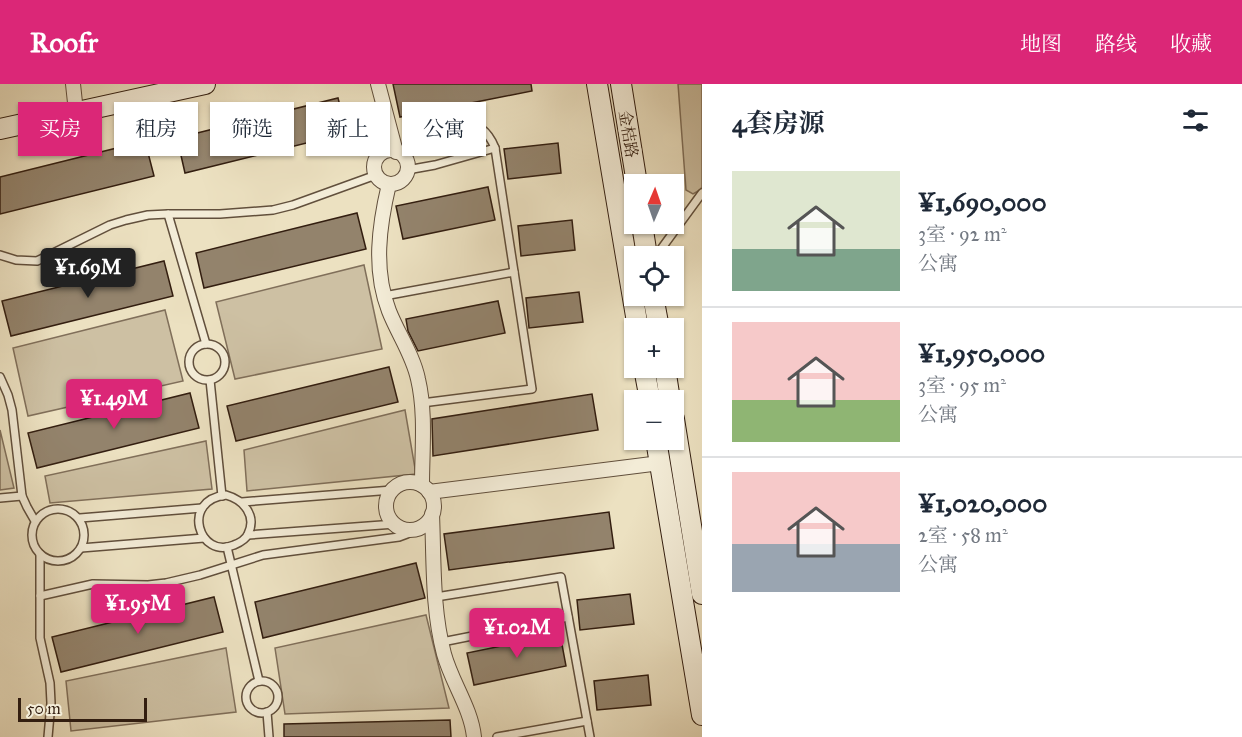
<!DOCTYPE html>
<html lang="zh">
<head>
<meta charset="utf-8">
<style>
	body { margin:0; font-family:"IM FELL Great Primer","Noto Serif SC",serif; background:#f6f6f7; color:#1f2937; height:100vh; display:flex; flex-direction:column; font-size:22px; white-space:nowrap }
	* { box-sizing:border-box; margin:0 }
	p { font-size:20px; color:#747a83 }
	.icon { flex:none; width:33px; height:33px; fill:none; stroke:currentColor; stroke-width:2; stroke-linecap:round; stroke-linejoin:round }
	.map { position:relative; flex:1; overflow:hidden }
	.panel { display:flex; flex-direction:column; background:#fff; width:540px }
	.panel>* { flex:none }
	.hud { position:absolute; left:18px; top:18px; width:570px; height:54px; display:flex; gap:12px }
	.needle { width:39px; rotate:2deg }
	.controls { position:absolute; left:624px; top:90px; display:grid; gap:12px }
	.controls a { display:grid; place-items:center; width:60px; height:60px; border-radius:0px; background:#fff; box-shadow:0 2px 4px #0004; font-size:30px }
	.scale { position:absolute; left:18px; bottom:15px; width:129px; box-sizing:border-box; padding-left:6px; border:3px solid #331e10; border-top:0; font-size:16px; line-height:21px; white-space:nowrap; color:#331e10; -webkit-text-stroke:4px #f3ecd7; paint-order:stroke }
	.price { position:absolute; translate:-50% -51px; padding:0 14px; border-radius:6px; background:#db2777; color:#fff; font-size:20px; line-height:39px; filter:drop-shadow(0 2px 3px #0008) }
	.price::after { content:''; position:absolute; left:50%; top:36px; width:18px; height:14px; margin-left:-9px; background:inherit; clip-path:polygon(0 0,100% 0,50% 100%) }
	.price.on { background:#222; color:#fff }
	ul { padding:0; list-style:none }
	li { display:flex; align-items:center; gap:18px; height:150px; padding:0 30px }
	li+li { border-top:2px solid #e0e1e3 }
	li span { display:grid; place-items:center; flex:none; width:168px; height:120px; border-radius:0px; color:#555 }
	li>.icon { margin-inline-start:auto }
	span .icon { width:72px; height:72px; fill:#fffc; stroke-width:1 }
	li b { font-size:26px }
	h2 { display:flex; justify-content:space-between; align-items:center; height:72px; padding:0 30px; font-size:26px }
	.tag { padding:0 21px; border-radius:0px; background:#fff; box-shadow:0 2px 4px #0004; font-size:21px; line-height:54px }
	.tag.on { background:#db2777; color:#fff }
	header { display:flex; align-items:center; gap:36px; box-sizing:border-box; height:84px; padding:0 30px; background:#db2777; color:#fff }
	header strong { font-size:28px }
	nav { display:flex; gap:33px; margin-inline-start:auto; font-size:21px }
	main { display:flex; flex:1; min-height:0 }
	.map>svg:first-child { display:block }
</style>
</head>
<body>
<header>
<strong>Roofr</strong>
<nav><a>地图</a><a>路线</a><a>收藏</a></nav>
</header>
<main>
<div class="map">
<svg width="702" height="653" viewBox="0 0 702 653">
	<rect width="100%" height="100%" fill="#ece1c1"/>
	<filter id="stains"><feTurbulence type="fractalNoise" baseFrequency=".00333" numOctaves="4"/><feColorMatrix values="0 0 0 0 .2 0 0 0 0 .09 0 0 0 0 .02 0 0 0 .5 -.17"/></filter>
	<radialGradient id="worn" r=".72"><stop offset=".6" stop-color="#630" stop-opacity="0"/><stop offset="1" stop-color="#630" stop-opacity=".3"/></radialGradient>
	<!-- green -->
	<g fill="#cdc0a3" stroke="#806f5a" stroke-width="1.5">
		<path d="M678,0h24v103l-2,3 -7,4 -7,-4z"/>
		<path d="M364,181l18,84 -147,30 -19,-77z"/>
		<path d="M165,226l18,71 -155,35 -15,-68z"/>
		<path d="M405,326l11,64 -169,17 -3,-41z"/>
		<path d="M0,346l14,58 -14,2z"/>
		<path d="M206,357l6,48 -162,14 -5,-27z"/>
		<path d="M426,531l23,93 -164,6 -10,-66z"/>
		<path d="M226,564l10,64 -165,19 -5,-50z"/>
	</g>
	<!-- building -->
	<g fill="#93836c" stroke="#331e10" stroke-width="1.5">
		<path d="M393,0h138l1,7 -132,26z"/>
		<path d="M338,14l9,35 -162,40 -8,-35z"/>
		<path d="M145,57l9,35 -154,38v-37z"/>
		<path d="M558,59l3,30 -53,6 -4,-30z"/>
		<path d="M488,103l7,33 -92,19 -7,-33z"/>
		<path d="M357,129l9,36 -162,39 -8,-35z"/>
		<path d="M572,136l3,30 -54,6 -3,-30z"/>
		<path d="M164,177l9,35 -162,40 -9,-35z"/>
		<path d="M579,208l4,30 -54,6 -3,-30z"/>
		<path d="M498,217l7,32 -87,18 -10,-20 -2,-12z"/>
		<path d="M389,283l9,35 -162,39 -9,-35z"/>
		<path d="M190,309l9,35 -162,40 -9,-35z"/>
		<path d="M592,310l6,36 -165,26 -1,-37z"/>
		<path d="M609,428l5,36 -165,22 -5,-36z"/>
		<path d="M416,479l9,35 -162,40 -8,-36z"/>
		<path d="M630,510l4,30 -54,6 -3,-30z"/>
		<path d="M214,513l9,35 -162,40 -9,-35z"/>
		<path d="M560,550l6,32 -92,19 -7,-32z"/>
		<path d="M648,591l3,30 -54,5 -3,-29z"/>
		<path d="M450,636l1,17h-167v-13z"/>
	</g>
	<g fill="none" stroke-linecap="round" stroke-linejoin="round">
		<defs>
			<g id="lane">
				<path d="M405,75c5,-6 10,-13 15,-18 25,-22 60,-30 75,7l-60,17 -28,5"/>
				<path d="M168,130l38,130"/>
				<path d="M0,171l16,5 21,1 73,-36 16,-5 22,-5 20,-1h52l53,-4 20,-5 83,-30"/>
				<path d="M656,172l46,-63"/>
				<path d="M384,212l130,-24"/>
				<circle cx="207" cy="278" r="18"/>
				<path d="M0,293l8,18 4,15 10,86 5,11 8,14"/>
				<path d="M210,296l12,116"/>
				<path d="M422,319l110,-14 -37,-241"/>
				<path d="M226,411c18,5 31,21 22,39 -2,5 -9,9 -14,11 -35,15 -54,-45 -8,-50z"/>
				<path d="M0,414l22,-2"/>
				<path d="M242,418l150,-12"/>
				<circle cx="58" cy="451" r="26"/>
				<path d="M80,434l122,-10"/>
				<path d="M248,451l147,-11"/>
				<path d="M227,463l32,134"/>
				<path d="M81,464l123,-10"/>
				<path d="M40,470v84l10,45 1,20 -3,34"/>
				<path d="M40,512l53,-12 55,1 18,-2 34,-8 63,-20 136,-18 8,-3 8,-5"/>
				<path d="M436,513l125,-20 29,160"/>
				<path d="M442,558l126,-25"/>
				<circle cx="262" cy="613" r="16"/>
				<path d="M267,628l2,25"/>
				<path d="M497,653l90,-16"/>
			</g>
			<g id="street">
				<path d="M73,0l3,28"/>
				<path d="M378,0l18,68"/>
				<circle cx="391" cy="83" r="17"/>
				<path d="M389,100c-10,42 -16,86 0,127 9,23 24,44 29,68 8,34 4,71 4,106"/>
				<circle cx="410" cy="422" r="24"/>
				<path d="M429,408l231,-29"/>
				<path d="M432,430c2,47 0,95 12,140 8,29 27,54 30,83"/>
			</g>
			<g id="secondary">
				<path d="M597,0l41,244"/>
				<path d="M621,0l16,100"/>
				<path d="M0,45l205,-45"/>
				<path d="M642,140l5,32"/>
				<path d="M653,212l6,32"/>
				<path d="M644,284l6,32"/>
				<path d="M665,284l5,32"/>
				<path d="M674,335l28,175"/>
				<path d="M656,356l46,275"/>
			</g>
		</defs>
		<!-- lane casing -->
		<use href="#lane" stroke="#614f3c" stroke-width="10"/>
		<!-- street casing -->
		<use href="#street" stroke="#614f3c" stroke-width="16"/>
		<!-- secondary casing -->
		<use href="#secondary" stroke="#331e10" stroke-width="22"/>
		<!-- lane -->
		<use href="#lane" stroke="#f3ecd7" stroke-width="7"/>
		<!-- street -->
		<use href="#street" stroke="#f3ecd7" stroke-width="14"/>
		<!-- secondary -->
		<use href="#secondary" stroke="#f3ecd7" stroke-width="20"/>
	</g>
	<g text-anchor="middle" stroke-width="5" stroke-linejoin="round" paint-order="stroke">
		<!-- street labels -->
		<g font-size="16" fill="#331e10" stroke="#f3ecd7">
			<text transform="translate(629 50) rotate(81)" y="6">金桔路</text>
		</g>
	</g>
	<rect width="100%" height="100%" filter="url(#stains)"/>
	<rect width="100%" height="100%" fill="url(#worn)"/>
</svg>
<div class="controls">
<a><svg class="needle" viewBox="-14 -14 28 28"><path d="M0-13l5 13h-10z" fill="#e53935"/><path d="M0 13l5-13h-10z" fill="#747a83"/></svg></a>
<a><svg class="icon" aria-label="locate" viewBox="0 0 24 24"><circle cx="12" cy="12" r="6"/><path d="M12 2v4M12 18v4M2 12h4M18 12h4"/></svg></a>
<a>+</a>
<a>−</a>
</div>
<div class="scale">50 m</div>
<b class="price on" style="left:88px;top:215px">¥1.69M</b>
<b class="price" style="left:114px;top:346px">¥1.49M</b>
<b class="price" style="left:138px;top:551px">¥1.95M</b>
<b class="price" style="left:517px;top:575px">¥1.02M</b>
<div class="hud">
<a class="tag on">买房</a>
<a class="tag">租房</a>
<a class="tag">筛选</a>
<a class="tag">新上</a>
<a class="tag">公寓</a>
</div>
</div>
<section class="panel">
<h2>4套房源<svg class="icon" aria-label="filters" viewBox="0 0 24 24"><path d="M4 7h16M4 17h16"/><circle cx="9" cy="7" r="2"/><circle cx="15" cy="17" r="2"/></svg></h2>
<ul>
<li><span style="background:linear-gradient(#dfe7d0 65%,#7fa58c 0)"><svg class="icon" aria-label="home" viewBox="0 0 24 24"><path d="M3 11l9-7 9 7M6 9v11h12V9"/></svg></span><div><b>¥1,690,000</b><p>3室 · 92 m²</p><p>公寓</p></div></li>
<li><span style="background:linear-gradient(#f6c9c9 65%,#8fb573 0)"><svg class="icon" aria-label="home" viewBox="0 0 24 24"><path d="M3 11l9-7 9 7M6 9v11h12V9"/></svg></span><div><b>¥1,950,000</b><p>3室 · 95 m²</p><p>公寓</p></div></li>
<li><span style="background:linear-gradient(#f6c9c9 60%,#9aa5b1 0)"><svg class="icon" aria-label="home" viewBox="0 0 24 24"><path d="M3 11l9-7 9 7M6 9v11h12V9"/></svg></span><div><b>¥1,020,000</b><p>2室 · 58 m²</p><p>公寓</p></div></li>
</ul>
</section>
</main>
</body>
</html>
